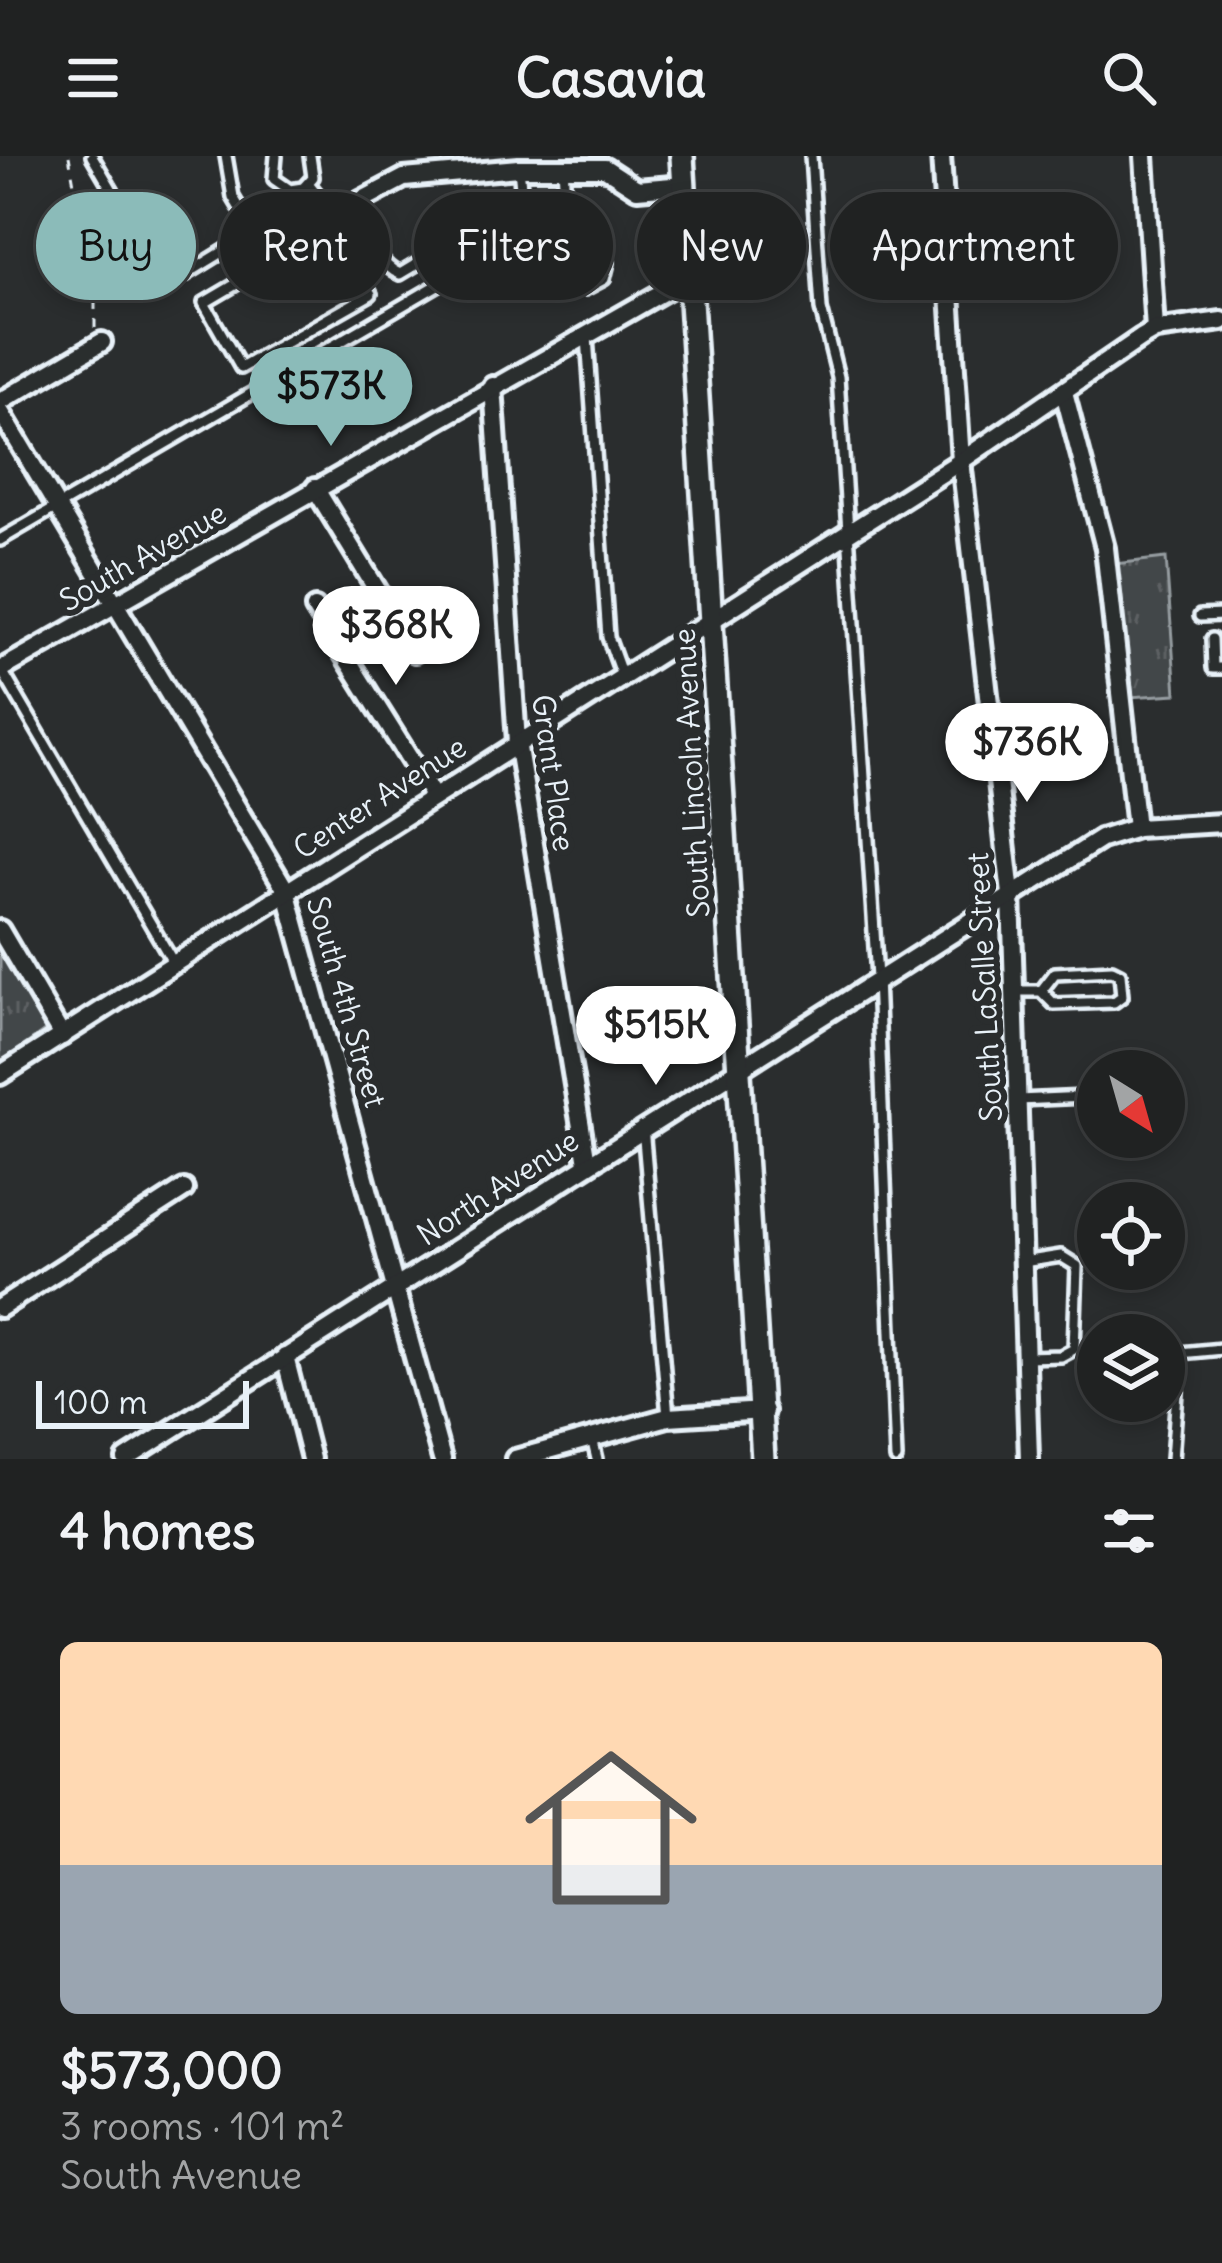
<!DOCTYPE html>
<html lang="en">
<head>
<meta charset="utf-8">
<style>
	body { margin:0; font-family:Delius,sans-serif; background:#2d2f2f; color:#f1f3f6; height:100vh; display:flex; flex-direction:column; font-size:45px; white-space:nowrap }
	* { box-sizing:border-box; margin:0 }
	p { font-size:39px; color:#a2a4a5 }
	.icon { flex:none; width:66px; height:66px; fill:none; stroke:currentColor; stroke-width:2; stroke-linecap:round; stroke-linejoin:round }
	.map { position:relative; height:1303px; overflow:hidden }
	.sheet { display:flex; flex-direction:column; background:#202222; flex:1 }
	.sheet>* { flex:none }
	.guide { position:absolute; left:36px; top:36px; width:1152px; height:108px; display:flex; gap:24px }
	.needle { width:78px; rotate:143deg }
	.controls { position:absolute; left:1077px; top:894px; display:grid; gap:24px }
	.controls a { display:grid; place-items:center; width:108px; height:108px; border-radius:50%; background:#202222; box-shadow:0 6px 18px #0003,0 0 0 3px #3d3f40; font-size:60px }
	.scale { position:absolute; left:36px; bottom:30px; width:213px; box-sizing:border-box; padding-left:12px; border:6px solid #e8f1f8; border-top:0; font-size:33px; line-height:42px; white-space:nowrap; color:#e8f1f8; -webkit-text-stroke:9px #2a2d2e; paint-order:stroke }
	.price { position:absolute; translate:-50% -102px; padding:0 27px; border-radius:42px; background:#fff; color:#222; font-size:39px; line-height:78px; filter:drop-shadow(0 3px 6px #0008) }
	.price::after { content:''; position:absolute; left:50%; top:72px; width:36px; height:27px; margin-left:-18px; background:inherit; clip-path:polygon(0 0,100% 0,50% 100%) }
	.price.current { background:#8bbbb9; color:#111 }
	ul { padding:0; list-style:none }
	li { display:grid; align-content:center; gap:24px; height:636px; padding:0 60px }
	li span { display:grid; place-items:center; height:372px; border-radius:18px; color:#555 }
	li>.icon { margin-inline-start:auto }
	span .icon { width:216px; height:216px; fill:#fffc; stroke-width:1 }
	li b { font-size:51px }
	h2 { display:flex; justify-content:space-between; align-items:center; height:144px; padding:0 60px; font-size:51px }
	.pill { padding:0 42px; border-radius:54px; background:#202222; box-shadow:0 6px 18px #0003,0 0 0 3px #3d3f40; font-size:42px; line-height:108px }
	.pill.current { background:#8bbbb9; color:#111 }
	header { display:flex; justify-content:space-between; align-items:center; height:156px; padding:0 60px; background:#202222; font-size:54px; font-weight:700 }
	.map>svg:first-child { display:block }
</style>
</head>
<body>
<header><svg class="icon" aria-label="menu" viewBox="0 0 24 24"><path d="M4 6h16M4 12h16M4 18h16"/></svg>Casavia<svg class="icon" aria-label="search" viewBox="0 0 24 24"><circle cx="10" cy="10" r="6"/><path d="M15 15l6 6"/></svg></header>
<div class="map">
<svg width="1222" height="1303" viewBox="0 0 1222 1303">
	<defs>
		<pattern id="grass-tufts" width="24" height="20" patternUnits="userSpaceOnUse" patternTransform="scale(3)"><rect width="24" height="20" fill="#424648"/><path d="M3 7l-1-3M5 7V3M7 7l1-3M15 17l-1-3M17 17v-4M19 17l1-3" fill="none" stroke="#5d6163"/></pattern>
	</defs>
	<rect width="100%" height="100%" fill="#2a2d2e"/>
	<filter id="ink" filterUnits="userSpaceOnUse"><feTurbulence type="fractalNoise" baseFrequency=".00833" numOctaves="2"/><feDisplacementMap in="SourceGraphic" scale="24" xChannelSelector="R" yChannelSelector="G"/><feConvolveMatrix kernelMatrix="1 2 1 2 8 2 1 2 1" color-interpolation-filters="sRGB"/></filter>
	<g filter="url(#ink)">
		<!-- grass -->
		<g fill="url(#grass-tufts)" stroke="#959ca0" stroke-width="3">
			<path d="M99,81l17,10 3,28 -37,14 -8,-10 1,-10 11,-9 3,-18z"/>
			<path d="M1166,402l10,136 -47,3 -15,-133z"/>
			<path d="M0,794l46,80 -46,33z"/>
		</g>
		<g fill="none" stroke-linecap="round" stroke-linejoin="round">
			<defs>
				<g id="service">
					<path d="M92,0l71,121 14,3 70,-43 2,-13 -16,-27 -7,-41"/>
					<path d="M276,0l-2,23 16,11 13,-2 10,-11 -3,-21"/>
					<path d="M811,0l10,153 17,68 39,601 19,481"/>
					<path d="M563,10l2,33 -20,9c-5,24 18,72 40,81l19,-10 4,-16 -27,-48 -16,-16"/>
					<path d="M309,28l25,31"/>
					<path d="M353,49c12,21 23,60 47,69l105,-63 18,-3"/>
					<path d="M334,59l7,30 30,49 -130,74 -37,-65 97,-57z"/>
					<path d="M587,181l21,300 13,36"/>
					<path d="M0,384l513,-299 12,-16 -6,-57"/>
					<path d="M1200,460l22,-1"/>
					<path d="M1212,483l1,29h9"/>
					<path d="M1,513l172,293"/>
					<path d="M1014,835h27l14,-18 57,-3 8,4 2,22 -8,6 -60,2 -13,-13"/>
					<path d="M1018,944l68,-3"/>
					<path d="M643,971l25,290"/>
					<path d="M1023,1106l38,-6 16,10 -3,83 -13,7 -34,1"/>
					<path d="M592,1282l5,21"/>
					<path d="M1172,1303l8,-106 42,-4"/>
				</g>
				<g id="minor">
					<path d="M941,0l20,305 50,433 18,565"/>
					<path d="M1144,0l11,174"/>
					<path d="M334,59l70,-37 115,-10h86l32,21 47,-4"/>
					<path d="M493,230l24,356 70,421"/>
					<path d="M1064,236l41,156 31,280"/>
					<path d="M0,246l102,-60"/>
					<path d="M0,255l286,479 156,569"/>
					<path d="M315,332l100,164"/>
					<path d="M315,452l118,188"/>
					<path d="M0,514l689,-393"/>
					<path d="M0,774l62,106"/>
					<path d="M0,919l961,-614 180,-123 14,-8 67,-9"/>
					<path d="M0,1152l184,-119"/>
					<path d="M285,1201l26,102"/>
					<path d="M126,1303l975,-620 35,-11 86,-5"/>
					<path d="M515,1303l153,-42 96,-6"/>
				</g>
				<path id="tertiary" d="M682,0l81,1303"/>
			</defs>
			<!-- service casing -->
			<use href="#service" stroke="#e8f1f8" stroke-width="18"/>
			<!-- minor casing -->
			<use href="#minor" stroke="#e8f1f8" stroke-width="26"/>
			<!-- tertiary casing -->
			<use href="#tertiary" stroke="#e8f1f8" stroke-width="30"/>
			<!-- path -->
			<g stroke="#e8f1f8" stroke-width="3" stroke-dasharray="9 9" stroke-linecap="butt">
				<path d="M69,0l8,45 22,30 20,15 9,33"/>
				<path d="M95,172v-32c24,-26 40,-12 64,4l18,-7"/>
			</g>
			<!-- service -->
			<use href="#service" stroke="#2a2d2e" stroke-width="9"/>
			<!-- minor -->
			<use href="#minor" stroke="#2a2d2e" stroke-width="16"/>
			<!-- tertiary -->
			<use href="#tertiary" stroke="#2a2d2e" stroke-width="21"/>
		</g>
	</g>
	<g text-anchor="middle" stroke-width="12" stroke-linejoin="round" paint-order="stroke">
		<!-- street labels -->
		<g font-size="30" fill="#e8f1f8" stroke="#2a2d2e">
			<text transform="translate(143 401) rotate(-30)" y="10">South Avenue</text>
			<text transform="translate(553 617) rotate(82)" y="10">Grant Place</text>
			<text transform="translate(692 617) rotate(-93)" y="10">South Lincoln Avenue</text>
			<text transform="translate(380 642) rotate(-33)" y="10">Center Avenue</text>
			<text transform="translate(985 831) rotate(-93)" y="10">South LaSalle Street</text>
			<text transform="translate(346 846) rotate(74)" y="10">South 4th Street</text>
			<text transform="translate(498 1032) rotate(-33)" y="10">North Avenue</text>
		</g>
	</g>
</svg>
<div class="controls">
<a><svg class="needle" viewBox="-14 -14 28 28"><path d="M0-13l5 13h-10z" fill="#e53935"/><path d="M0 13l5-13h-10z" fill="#a2a4a5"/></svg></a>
<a><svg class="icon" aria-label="locate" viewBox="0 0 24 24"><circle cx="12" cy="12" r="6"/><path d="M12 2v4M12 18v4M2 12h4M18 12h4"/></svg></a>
<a><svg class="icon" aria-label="layers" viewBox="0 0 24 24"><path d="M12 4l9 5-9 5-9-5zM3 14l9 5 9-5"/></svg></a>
</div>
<div class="scale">100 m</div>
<b class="price current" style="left:331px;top:293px">$573K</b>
<b class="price" style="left:396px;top:532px">$368K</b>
<b class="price" style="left:1027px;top:649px">$736K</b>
<b class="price" style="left:656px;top:932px">$515K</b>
<div class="guide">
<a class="pill current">Buy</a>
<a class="pill">Rent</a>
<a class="pill">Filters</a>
<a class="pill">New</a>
<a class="pill">Apartment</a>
</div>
</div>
<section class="sheet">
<h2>4 homes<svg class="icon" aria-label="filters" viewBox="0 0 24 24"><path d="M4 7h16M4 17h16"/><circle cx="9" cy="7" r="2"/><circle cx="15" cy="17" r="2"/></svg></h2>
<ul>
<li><span style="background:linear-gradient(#ffd9b3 60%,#9aa5b1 0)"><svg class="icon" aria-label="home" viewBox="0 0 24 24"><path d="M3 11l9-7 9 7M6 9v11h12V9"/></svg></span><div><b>$573,000</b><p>3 rooms · 101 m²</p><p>South Avenue</p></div></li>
</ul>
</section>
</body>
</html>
